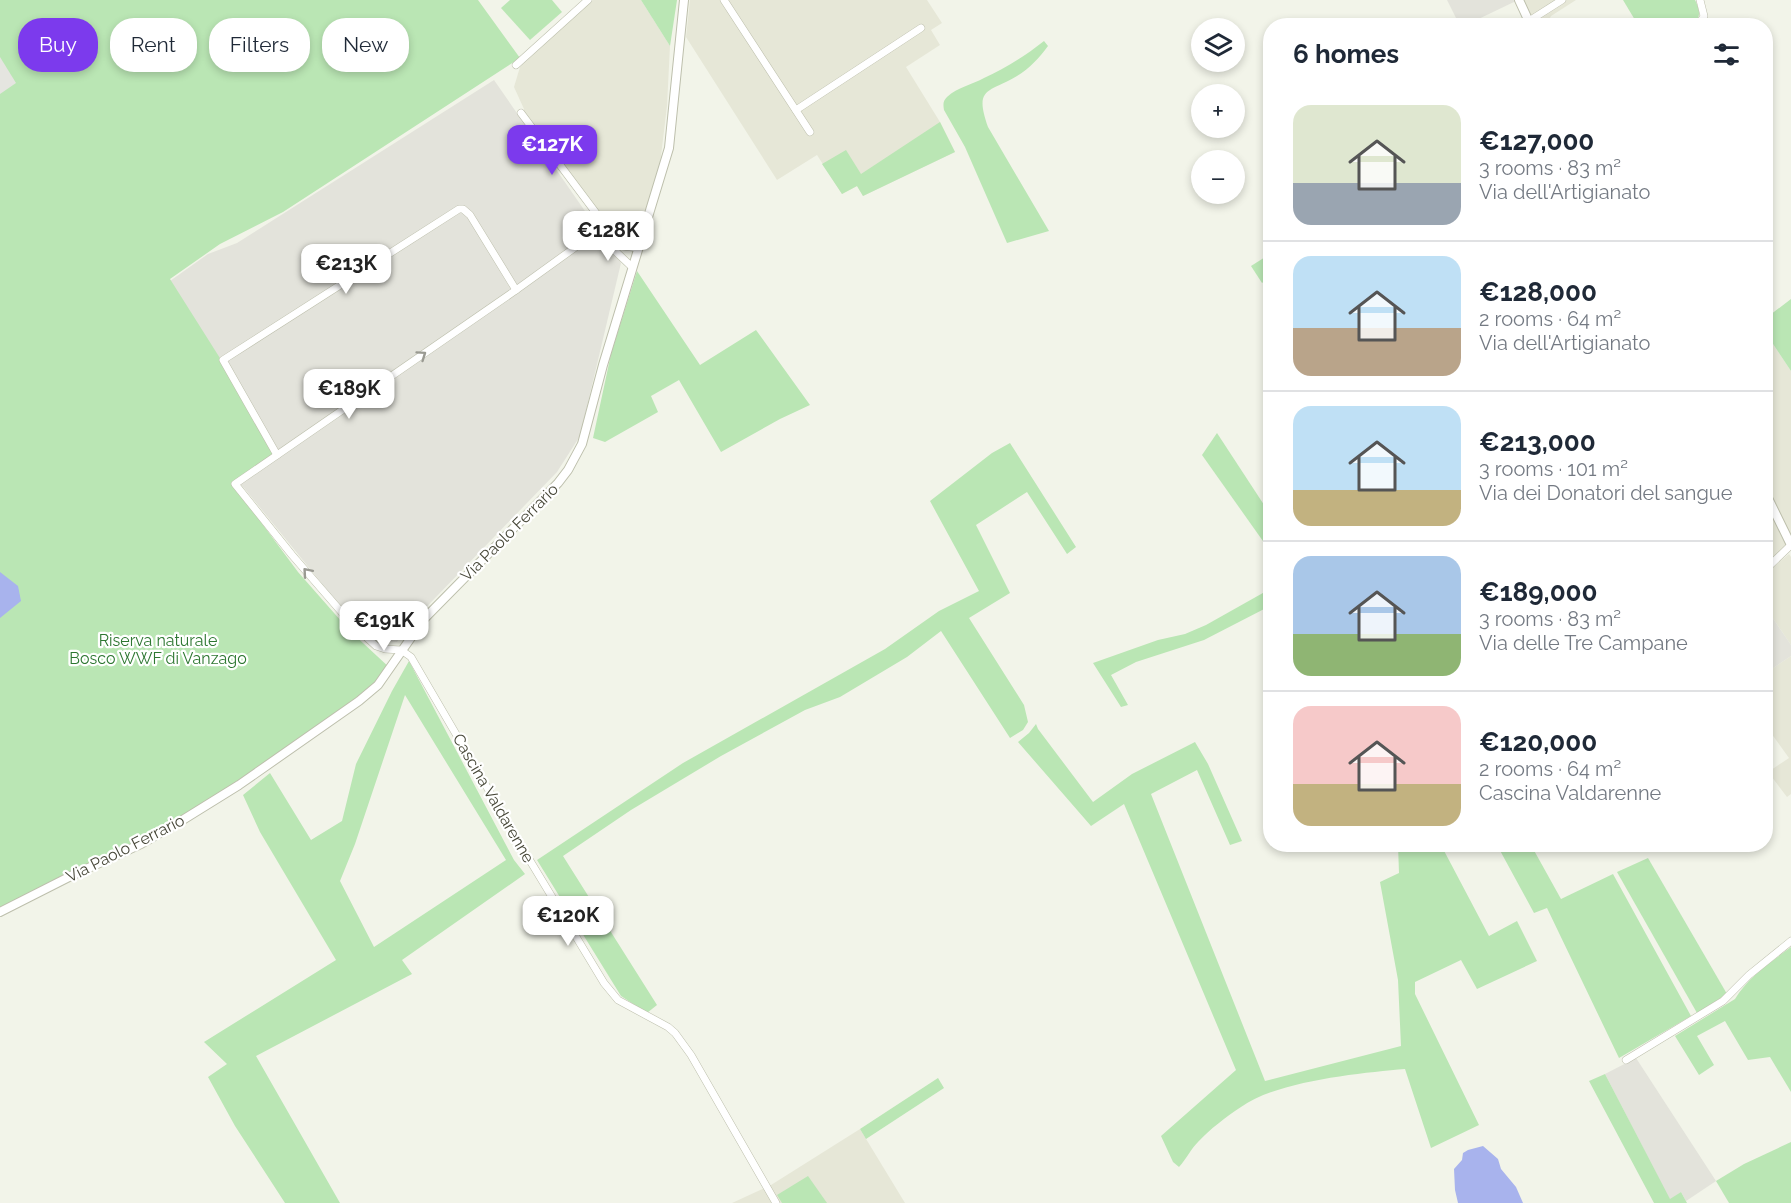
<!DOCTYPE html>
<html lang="en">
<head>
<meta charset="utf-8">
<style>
	body { margin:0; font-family:Raleway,sans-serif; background:#f2f2f3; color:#1f2937; height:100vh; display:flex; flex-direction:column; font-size:22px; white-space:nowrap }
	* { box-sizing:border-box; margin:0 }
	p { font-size:20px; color:#747a83 }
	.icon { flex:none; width:33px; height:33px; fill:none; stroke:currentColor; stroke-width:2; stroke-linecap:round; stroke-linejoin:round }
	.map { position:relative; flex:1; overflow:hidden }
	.drawer { position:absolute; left:1263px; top:18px; width:510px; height:834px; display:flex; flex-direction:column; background:#fff; border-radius:24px; box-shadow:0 3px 9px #0003 }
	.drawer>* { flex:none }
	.guide { position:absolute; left:18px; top:18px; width:570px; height:54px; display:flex; gap:12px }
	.tools { position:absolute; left:1191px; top:18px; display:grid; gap:12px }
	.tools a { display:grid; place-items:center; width:54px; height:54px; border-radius:50%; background:#fff; box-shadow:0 3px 9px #0003; font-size:30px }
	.price { position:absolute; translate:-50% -51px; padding:0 14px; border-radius:12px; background:#fff; color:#222; font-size:20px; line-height:39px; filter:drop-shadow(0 2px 3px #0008) }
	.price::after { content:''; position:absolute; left:50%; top:36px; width:18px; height:14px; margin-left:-9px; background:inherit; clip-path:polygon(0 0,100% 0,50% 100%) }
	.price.current { background:#7c3aed; color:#fff }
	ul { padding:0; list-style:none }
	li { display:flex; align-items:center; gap:18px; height:150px; padding:0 30px }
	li+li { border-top:2px solid #e0e1e3 }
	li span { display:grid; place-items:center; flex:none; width:168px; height:120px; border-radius:18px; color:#555 }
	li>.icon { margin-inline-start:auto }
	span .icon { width:72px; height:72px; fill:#fffc; stroke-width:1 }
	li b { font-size:26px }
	h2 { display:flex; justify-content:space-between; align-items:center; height:72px; padding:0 30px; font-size:26px }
	.pill { padding:0 21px; border-radius:24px; background:#fff; box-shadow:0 3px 9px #0003; font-size:21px; line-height:54px }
	.pill.current { background:#7c3aed; color:#fff }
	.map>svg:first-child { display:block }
</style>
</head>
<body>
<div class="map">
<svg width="1791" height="1203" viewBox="0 0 1791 1203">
	<rect width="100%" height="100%" fill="#f2f4e9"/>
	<!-- residential -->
	<g fill="#e6e7d7">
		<path d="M593,0h48l29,46 -3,60 -9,75 -21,54 -16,4 -98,-126 1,-4 -10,-22 6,-20z"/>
		<path d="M690,0h237l15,23 -11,7 9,15 -34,22 34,55 15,30 -92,44 -6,-10 -15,8 -25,-39 -40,25 -91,-143z"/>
		<path d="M1521,0h55l-25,16 -5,10 -13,-1z"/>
		<path d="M1773,344l18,27v164l-7,4 2,6 -20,18v-214z"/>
		<path d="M1789,554l2,3v88l-25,-37v-35z"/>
		<path d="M1791,656v138l-4,3 -19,-25 21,-14 -23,-32v-53z"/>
		<path d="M860,1129l45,74h-173l39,-18z"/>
	</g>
	<!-- industrial -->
	<g fill="#e3e3db">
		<path d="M1447,0h68l1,1 -50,24 -6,1z"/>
		<path d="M494,80l127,183 -41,173 -23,36 -149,154 -11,16 -24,-2 -18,-16 -111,-136 -12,-10 -62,-197 38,-27 29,-11z"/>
		<path d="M1766,608l25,37v11l-25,17z"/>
		<path d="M1636,1058l80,123 -30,20 -5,-9 -11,8 -65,-126z"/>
	</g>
	<!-- green -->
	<g fill="#bae6b4" fill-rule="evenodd">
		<path d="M0,0h478l42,58 -237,154 -63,32 -50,35 60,95 46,80 -44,29 66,89 51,58 42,39 -47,42 -179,119 -165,85z"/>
		<path d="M510,0h42l10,12 -32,28 -29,-32z"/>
		<path d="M641,0h36l-7,46z"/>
		<path d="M1623,0h72c5,10 7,19 -4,25h-53z"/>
		<path d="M1044,41l4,5c-9,12 -18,22 -31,30 -29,17 -43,11 -29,51l61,104 -42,12 -42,-96 -21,-37c-1,-6 -1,-9 3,-13 11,-10 24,-12 37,-19 22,-10 41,-22 60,-37z"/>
		<path d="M940,122l15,30 -92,44 -6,-10 -15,8 -20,-30 24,-14 15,24z"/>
		<path d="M1270,254v23l-8,6 -11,-17z"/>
		<path d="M637,271l63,94 56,-35 54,75 -30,14 -59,33 -42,-72 -28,16 7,16 -53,30 -12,-4 18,-84z"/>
		<path d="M1791,299v72l-18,-27 -7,5v-31z"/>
		<path d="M1217,433l53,81v37l-68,-96z"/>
		<path d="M1010,443l66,104 -9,7 -40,-62 -51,33 34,68 -41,25 55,87 4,17 -5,8 -13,8 -69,-107 -34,26 -67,40 -35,13 -84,46 -90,54 -68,46 94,149 -10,8 -26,-17 -84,-136 146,-97 202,-114 54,-38 40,-20 -49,-90 62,-48z"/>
		<path d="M1270,589v17l-66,34 -68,22 -25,13 17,30 -7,2 -28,-44 65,-23 27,-6 21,-9z"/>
		<path d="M409,661l105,199 11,14 -123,86 10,14 -156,82 84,147h-55l-50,-77 -27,-49 19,-13 -23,-22 132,-82 -76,-128 -17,-37 27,-22 41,67 31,-19 14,-57 36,-73zM405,695l101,165 -132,87 -34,-66 15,-37z"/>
		<path d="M1036,724l2,5 55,73 39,-28 63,-32 13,22 34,77 -12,4 -33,-75 -46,24 114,287 136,-35 -3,-66 -18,-98 19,-9 -1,-28h43l48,91 28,-15 20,40 -60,28 -16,-29 -46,22v12l64,131 -48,23 -26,-79c-45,4 -128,12 -164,38 -15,10 -31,22 -43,35 -7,7 -11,16 -19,25l-6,-5 -12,-26 75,-66 -112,-266 -33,22 -73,-84 11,-9z"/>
		<path d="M1497,845h34l30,54 52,-25 78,142 -72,42 -72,-150 -13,5z"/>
		<path d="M1648,858l79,136 -30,19 -80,-141z"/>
		<path d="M1791,947v145l-21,-35 -22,3 -23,-39 -28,15 17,29 -15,10 -24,-39 60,-37c13,-22 36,-37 56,-52z"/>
		<path d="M1605,1074l65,125 11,-7 6,11h-33l-65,-122z"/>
		<path d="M938,1078l6,10 -78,51 -6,-10z"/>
		<path d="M1791,1142v61h-62l-13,-22 28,-17z"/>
		<path d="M808,1176l19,27h-45l-5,-8z"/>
	</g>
	<!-- parking -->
	<path fill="#e5e5e0" d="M0,57l16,26 -16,11z"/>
	<!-- water -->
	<g fill="#a8b3ed">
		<path d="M0,572l18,14 3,15 -21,17z"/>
		<path d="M1483,1146l15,13 3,10 15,18 7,16h-65l-3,-13 -1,-21 8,-9 1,-7 5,-3z"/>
	</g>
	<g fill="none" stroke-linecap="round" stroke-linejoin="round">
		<defs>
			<g id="minor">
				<path d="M724,0l86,132"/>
				<path d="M1529,21l33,-21"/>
				<path d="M1698,26l6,-10 -4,-16"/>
				<path d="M516,65l72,-65"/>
				<path d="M796,110l125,-82"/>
				<path d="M521,113l75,100 17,36 19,18"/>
				<path d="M602,228l-86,62 -281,194 57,71 59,68 25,23 9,3 16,1 10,7 115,197 78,129 14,17 50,27 7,6 16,22 85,148"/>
				<path d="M609,239l13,7 16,2"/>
				<path d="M277,455l-54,-95 236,-151h4l7,6 46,75"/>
				<path d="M1766,569l25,-24"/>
				<path d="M1626,1060l97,-59 26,-26 42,-34"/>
			</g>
			<g id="tertiary">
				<path d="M1519,0l12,26"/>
				<path d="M1766,494l25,51"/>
				<path d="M0,912l71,-36 70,-32 40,-23 58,-36 120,-84 19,-16 46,-66 134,-136 10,-13 14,-26 21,-79 66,-217 15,-148"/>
			</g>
		</defs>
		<!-- minor casing -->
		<use href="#minor" stroke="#bdbfac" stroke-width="8"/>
		<!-- tertiary casing -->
		<use href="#tertiary" stroke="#bdbfac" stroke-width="10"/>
		<!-- minor -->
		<use href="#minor" stroke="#fff" stroke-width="7"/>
		<!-- tertiary -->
		<use href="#tertiary" stroke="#fff" stroke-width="8"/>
	</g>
	<!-- one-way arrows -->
	<defs><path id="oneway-chevron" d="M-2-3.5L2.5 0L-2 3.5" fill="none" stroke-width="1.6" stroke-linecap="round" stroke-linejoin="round" transform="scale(1.5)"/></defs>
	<g stroke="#9a9a92">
		<use href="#oneway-chevron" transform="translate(422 355) rotate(-35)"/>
		<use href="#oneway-chevron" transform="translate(307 572) rotate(-131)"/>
	</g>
	<g text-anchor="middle" stroke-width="4.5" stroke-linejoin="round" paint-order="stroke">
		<!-- street labels -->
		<g font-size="16" fill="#474738" stroke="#fff">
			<text transform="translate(509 532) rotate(-45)" y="6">Via Paolo Ferrario</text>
			<text transform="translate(494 798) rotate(60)" y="6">Cascina Valdarenne</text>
			<text transform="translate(125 848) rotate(-27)" y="6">Via Paolo Ferrario</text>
		</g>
		<!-- park labels -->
		<g font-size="16" fill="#2d7731" stroke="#fff">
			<text x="158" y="646">Riserva naturale<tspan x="158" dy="18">Bosco WWF di Vanzago</tspan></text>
		</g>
	</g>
</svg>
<div class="tools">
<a><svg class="icon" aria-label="layers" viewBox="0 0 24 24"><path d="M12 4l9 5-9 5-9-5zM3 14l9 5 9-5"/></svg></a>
<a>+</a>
<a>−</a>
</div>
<b class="price current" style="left:552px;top:176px">€127K</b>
<b class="price" style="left:608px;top:262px">€128K</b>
<b class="price" style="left:346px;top:295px">€213K</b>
<b class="price" style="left:349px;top:420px">€189K</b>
<b class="price" style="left:384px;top:652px">€191K</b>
<b class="price" style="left:568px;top:947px">€120K</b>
<div class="guide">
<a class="pill current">Buy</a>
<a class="pill">Rent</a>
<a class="pill">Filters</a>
<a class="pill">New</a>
</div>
<section class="drawer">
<h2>6 homes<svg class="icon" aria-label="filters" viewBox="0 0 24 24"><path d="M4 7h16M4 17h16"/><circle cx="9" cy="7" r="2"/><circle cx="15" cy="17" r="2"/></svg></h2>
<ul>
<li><span style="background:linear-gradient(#dfe7d0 65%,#9aa5b1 0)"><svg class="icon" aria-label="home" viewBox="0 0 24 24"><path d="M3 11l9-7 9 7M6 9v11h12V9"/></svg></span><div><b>€127,000</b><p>3 rooms · 83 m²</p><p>Via dell'Artigianato</p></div></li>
<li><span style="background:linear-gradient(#bfe0f5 60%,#b9a48a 0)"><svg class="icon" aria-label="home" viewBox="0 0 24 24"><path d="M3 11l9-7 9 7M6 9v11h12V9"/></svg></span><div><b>€128,000</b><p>2 rooms · 64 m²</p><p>Via dell'Artigianato</p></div></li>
<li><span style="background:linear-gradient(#bfe0f5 70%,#c2b280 0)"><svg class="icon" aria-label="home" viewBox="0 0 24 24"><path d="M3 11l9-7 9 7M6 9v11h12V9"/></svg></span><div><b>€213,000</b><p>3 rooms · 101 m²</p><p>Via dei Donatori del sangue</p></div></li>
<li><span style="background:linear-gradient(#a9c7e8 65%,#8fb573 0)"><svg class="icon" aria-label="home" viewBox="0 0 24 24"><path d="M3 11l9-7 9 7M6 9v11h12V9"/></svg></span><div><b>€189,000</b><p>3 rooms · 83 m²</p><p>Via delle Tre Campane</p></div></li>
<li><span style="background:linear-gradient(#f6c9c9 65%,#c2b280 0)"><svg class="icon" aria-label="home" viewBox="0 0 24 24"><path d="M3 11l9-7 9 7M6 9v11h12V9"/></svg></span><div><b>€120,000</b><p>2 rooms · 64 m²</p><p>Cascina Valdarenne</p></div></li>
</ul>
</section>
</div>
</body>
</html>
